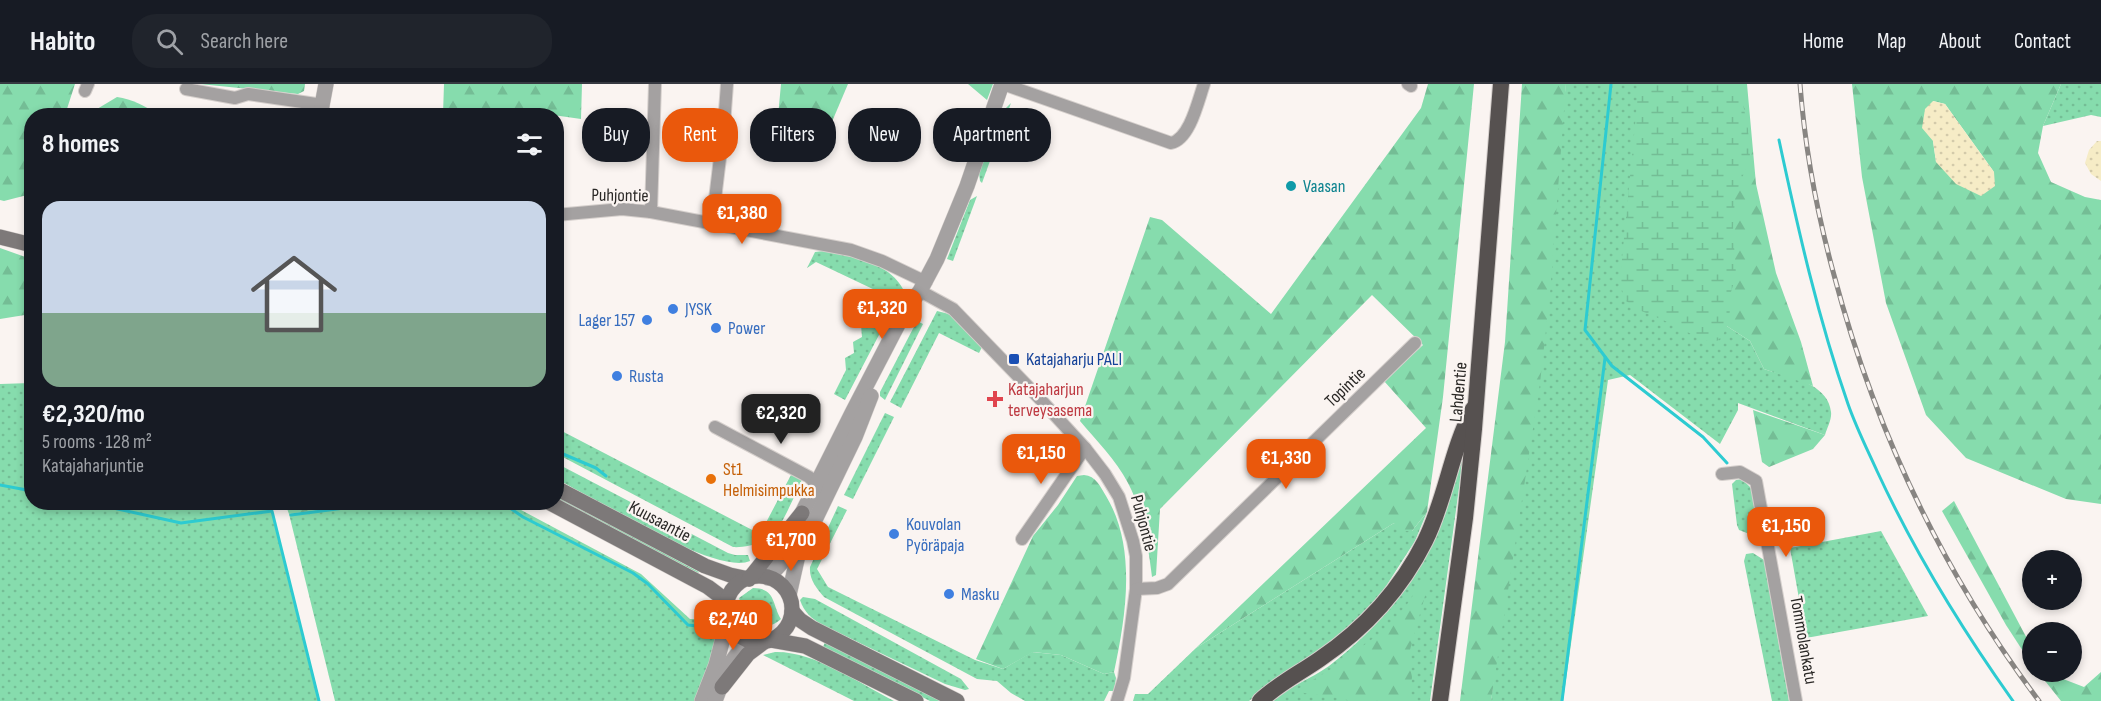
<!DOCTYPE html>
<html lang="en">
<head>
<meta charset="utf-8">
<style>
	body { margin:0; font-family:"Sofia Sans Condensed",sans-serif; background:#20242c; color:#f1f3f6; height:100vh; display:flex; flex-direction:column; font-size:22px; white-space:nowrap }
	* { box-sizing:border-box; margin:0 }
	p { font-size:20px; color:#9ea1a6 }
	.icon { flex:none; width:33px; height:33px; fill:none; stroke:currentColor; stroke-width:2; stroke-linecap:round; stroke-linejoin:round }
	.map { position:relative; flex:1; overflow:hidden }
	.side { position:absolute; left:24px; top:24px; width:540px; height:402px; display:flex; flex-direction:column; background:#171b24; border-radius:24px; box-shadow:0 3px 9px #0003 }
	.side>* { flex:none }
	.banner { position:absolute; left:582px; top:24px; width:570px; height:54px; display:flex; gap:12px }
	.buttons { position:absolute; left:2022px; top:466px; display:grid; gap:12px }
	.buttons a { display:grid; place-items:center; width:60px; height:60px; border-radius:50%; background:#171b24; box-shadow:0 3px 9px #0003; font-size:30px }
	.price { position:absolute; translate:-50% -51px; padding:0 14px; border-radius:12px; background:#ea580c; color:#fff; font-size:20px; line-height:39px; filter:drop-shadow(0 2px 3px #0008) }
	.price::after { content:''; position:absolute; left:50%; top:36px; width:18px; height:14px; margin-left:-9px; background:inherit; clip-path:polygon(0 0,100% 0,50% 100%) }
	.price.on { background:#222; color:#fff }
	ul { padding:0; list-style:none }
	li { display:grid; align-content:center; gap:12px; height:318px; padding:0 18px }
	li+li { border-top:2px solid #363941 }
	li span { display:grid; place-items:center; height:186px; border-radius:18px; color:#555 }
	li>.icon { margin-inline-start:auto }
	span .icon { width:108px; height:108px; fill:#fffc; stroke-width:1 }
	li b { font-size:26px }
	h2 { display:flex; justify-content:space-between; align-items:center; height:72px; padding:0 18px; font-size:26px }
	.pill { padding:0 21px; border-radius:24px; background:#171b24; box-shadow:0 3px 9px #0003; font-size:21px; line-height:54px }
	.pill.on { background:#ea580c; color:#fff }
	header { display:flex; align-items:center; gap:36px; box-sizing:border-box; height:84px; padding:0 30px; background:#171b24; border-bottom:2px solid #363941 }
	header strong { font-size:28px }
	nav { display:flex; gap:33px; margin-inline-start:auto; font-size:21px }
	.search { width:420px; height:54px; background:#20242c; display:flex; align-items:center; gap:15px; box-sizing:border-box; padding:0 21px; border-radius:24px; color:#9ea1a6; font-size:22px }
	.map>svg:first-child { display:block }
</style>
</head>
<body>
<header>
<strong>Habito</strong>
<div class="search"><svg class="icon" aria-label="search" viewBox="0 0 24 24"><circle cx="10" cy="10" r="6"/><path d="M15 15l6 6"/></svg>Search here</div>
<nav><a>Home</a><a>Map</a><a>About</a><a>Contact</a></nav>
</header>
<div class="map">
<svg width="2101" height="617" viewBox="0 0 2101 617">
	<defs>
		<pattern id="grass-dots" width="8" height="8" patternUnits="userSpaceOnUse" patternTransform="scale(1.5)"><rect width="8" height="8" fill="#86dcad"/><path d="M2 2h.1M6 6h.1" fill="none" stroke="#74bd95" stroke-width="1.8" stroke-linecap="round"/></pattern>
		<pattern id="forest-firs" width="22" height="20" patternUnits="userSpaceOnUse" patternTransform="scale(1.5)"><rect width="22" height="20" fill="#86dcad"/><path d="M5 1l3.5 6h-7zM16 11l3.5 6h-7z" fill="#74bd95"/></pattern>
		<pattern id="wetland-marsh" width="20" height="14" patternUnits="userSpaceOnUse" patternTransform="scale(1.5)"><rect width="20" height="14" fill="#86dcad"/><path d="M1 5h8M5 5V1M11 12h8M15 12V8" fill="none" stroke="#74bd95"/></pattern>
		<pattern id="sand-dots" width="8" height="8" patternUnits="userSpaceOnUse" patternTransform="scale(1.5)"><rect width="8" height="8" fill="#f6ecc6"/><path d="M2 2h.1M6 6h.1" fill="none" stroke="#d3caaa" stroke-width="1.8" stroke-linecap="round"/></pattern>
	</defs>
	<rect width="100%" height="100%" fill="#faf4f1"/>
	<!-- grass -->
	<g fill="url(#grass-dots)">
		<path d="M1566,0h107l49,239 28,18 14,28c23,8 64,13 67,43 1,7 -4,16 -6,23l-87,-32v7l-18,34 -90,-69 -22,5 -45,321h-72z"/>
		<path d="M2061,0h40v33l-10,-2 -48,11z"/>
		<path d="M1011,19l-29,80 -2,-2 -1,-8 22,-60z"/>
		<path d="M977,112l-24,65 -6,-2 23,-59z"/>
		<path d="M823,167c27,5 66,11 80,38l-58,111 -11,-6 12,-24 -1,-12 9,-5 -1,-11 9,-5 -1,-12 9,-4 -1,-12 9,-5 -1,-13 -61,-29 -9,6 8,-16z"/>
		<path d="M937,227l12,3 33,33 -3,6 -40,-20 -38,75 -11,-6z"/>
		<path d="M917,237l6,3 -38,76 -5,-4v-4z"/>
		<path d="M31,299l1,119 238,1 50,198h-320v-317z"/>
		<path d="M885,329l9,4 -41,82 -9,-4z"/>
		<path d="M556,344l204,106 31,-59 11,5c-6,12 -22,51 -32,58 -8,6 -28,10 -37,9l-176,-93z"/>
		<path d="M1465,360l-35,257h-160c18,-13 40,-22 59,-35 51,-39 94,-90 116,-151 8,-23 13,-48 20,-71z"/>
		<path d="M556,379l172,90 7,2h13l2,6c-34,15 -158,-63 -193,-82z"/>
		<path d="M1742,395l10,10 6,41 -6,5 -13,-5 -2,-5 -5,-41 4,-4z"/>
		<path d="M556,411l143,77 -1,1 -141,-73z"/>
		<path d="M368,418l140,1 133,71 49,45 27,1c-1,28 -10,56 -22,81h-360l-46,-187z"/>
		<path d="M838,422l9,4 -30,59 11,18 147,73 28,9 29,-17 29,3 43,19 10,-2 2,6 -2,13h-5l-5,10h-79l-14,-8 -14,-12 -20,-2 -153,-82c-8,-9 -15,-18 -14,-30z"/>
		<path d="M1427,428l-12,29 -34,53 -41,43 -64,43 -27,21h-116l2,-7h13l48,-46 198,-125 18,8z"/>
		<path d="M1881,447l47,85 -122,22 -16,-90z"/>
		<path d="M1753,469l11,7 25,141h-17l-28,-140 2,-7z"/>
		<path d="M753,504c23,0 19,17 28,31 -11,10 -26,10 -35,-2 -4,-5 -5,-13 -7,-19z"/>
		<path d="M803,513l12,2 146,80 8,10 -4,1 -20,-6 -123,-59c-11,-7 -18,-13 -22,-25z"/>
		<path d="M825,558l116,59h-11l-107,-54z"/>
		<path d="M775,568c40,-1 84,31 119,49h-40l-91,-46z"/>
	</g>
	<!-- forest -->
	<g fill="url(#forest-firs)" fill-rule="evenodd">
		<path d="M0,0h75l-10,31 -33,1 -1,78 -27,7 -4,-1z"/>
		<path d="M200,0h105l-1,7 -6,3z"/>
		<path d="M444,0h138l-1,35 -70,-10 -68,5z"/>
		<path d="M781,0h67l-31,73 -42,-8z"/>
		<path d="M968,0h25l-6,16z"/>
		<path d="M1428,0h46l-31,313 -16,115 -15,19h-13l-5,-8 -198,125 230,-220 -42,-47 39,-36 -51,-50 -212,214 -4,66 -4,2c-4,-33 -9,-65 -24,-94 -12,-23 -32,-43 -48,-62l70,-204 12,3 109,94 150,-206z"/>
		<path d="M1522,0h44l-16,210 -10,89 -49,318h-31l45,-359z"/>
		<path d="M1673,0h74l9,100 20,89 25,69 12,44 -49,-17 -14,-28 -28,-18z"/>
		<path d="M1852,0h209l-18,42 -5,27 13,29 34,15 16,3v304l-35,-5 -100,-41 -40,-43 -40,-112 -24,-126zM1933,17l12,3 49,68 -58,-10 -3,-21z"/>
		<path d="M117,13c15,2 29,9 41,18h-67l6,-6z"/>
		<path d="M0,164l31,11v55l-31,5z"/>
		<path d="M1753,326l72,25 -12,14 -44,18 -7,-5z"/>
		<path d="M1084,391c12,1 16,11 22,21 31,51 20,120 8,176l-10,2 -43,-19 -28,-3 -30,17 -27,-10 57,-123 25,-31 19,-29z"/>
		<path d="M1954,417l78,147v17l-26,-40 -64,-114z"/>
		<path d="M285,419v-1l83,1 -79,11z"/>
		<path d="M1425,493l3,8 -20,72 4,20 -3,24h-57l-23,-5 -25,-3 -6,-4 38,-23 51,-38 21,-25z"/>
		<path d="M2038,588h7l39,15 17,-15v29h-40z"/>
	</g>
	<!-- wetland -->
	<path fill="url(#wetland-marsh)" d="M1639,0h100l9,45 2,28 -15,40 -2,33 3,45 -5,17 -2,30 -6,13 -6,6h-9l-15,-6 -23,-12 -31,-13 -13,-9 -4,-11 -2,-11z"/>
	<!-- sand -->
	<g fill="url(#sand-dots)">
		<path d="M1933,17l12,3 49,68 1,14 -14,10 -25,-12 -20,-22 -3,-21 -11,-13 3,-19z"/>
		<path d="M2097,57h4v40l-10,-7 -6,-11 4,-13z"/>
	</g>
	<g fill="none" stroke-linecap="round" stroke-linejoin="round">
		<!-- stream -->
		<g stroke="#2dcbd1" stroke-width="3">
			<path d="M1611,0l-26,246 27,36 91,71 24,26"/>
			<path d="M1779,56c19,89 39,178 69,264 8,23 19,45 29,67 38,82 84,157 136,230"/>
			<path d="M556,367l40,17 10,8"/>
			<path d="M0,401l32,6"/>
			<path d="M86,418l95,21 91,-12 47,190"/>
			<path d="M501,418l22,15 110,56 15,11 40,41 9,1 7,-1"/>
			<path d="M291,431l99,-13"/>
			<path d="M1562,617l43,-343"/>
		</g>
		<defs>
			<g id="minor">
				<path d="M1003,0l168,59c19,-4 27,-42 33,-59"/>
				<path d="M1408,0l3,2"/>
				<path d="M186,5l49,9 13,-4 75,11"/>
				<path d="M85,7l3,-7"/>
				<path d="M651,128l4,-128"/>
				<path d="M556,131l66,-6 29,3 200,38 31,11 44,21"/>
				<path d="M712,140l12,-99 3,-41"/>
				<path d="M920,207l33,18 87,90 45,49 20,26 14,23 14,44 3,15v33l-12,89 -7,23"/>
				<path d="M715,343l94,50 12,11"/>
				<path d="M1722,390l18,-2 16,9 40,220"/>
				<path d="M1022,455l63,-91"/>
				<path d="M1136,505l21,-1 11,-4 247,-241"/>
			</g>
			<g id="tertiary">
				<path d="M320,32l6,-32"/>
				<path d="M768,494l17,-19 9,-19 8,-27 50,-100 53,-102 15,-20 17,-32 30,-73 35,-102"/>
				<path d="M789,511l9,-40 57,-118 16,-41"/>
				<path d="M702,617l14,-36 12,-46"/>
				<path d="M715,617l13,-35 20,-26"/>
			</g>
			<g id="secondary">
				<path d="M0,153l32,8"/>
				<path d="M556,404l149,78 25,9 19,4"/>
				<path d="M548,418l160,85 12,9 7,10"/>
				<circle cx="759" cy="525" r="33"/>
				<path d="M749,495l53,-66"/>
				<path d="M792,527l8,9 12,8 145,73"/>
				<path d="M771,556l34,6 111,55"/>
				<path d="M722,603l26,-33 16,-12"/>
			</g>
			<g id="trunk">
				<path d="M1260,617c18,-17 40,-28 60,-42 44,-30 81,-70 105,-118 21,-42 26,-91 48,-132"/>
				<path d="M1440,617l25,-183 9,-89 27,-345"/>
			</g>
		</defs>
		<!-- minor casing -->
		<use href="#minor" stroke="#d5cfcc" stroke-width="14"/>
		<!-- tertiary casing -->
		<use href="#tertiary" stroke="#d5cfcc" stroke-width="16"/>
		<!-- secondary casing -->
		<use href="#secondary" stroke="#d5cfcc" stroke-width="16"/>
		<!-- trunk casing -->
		<use href="#trunk" stroke="#d5cfcc" stroke-width="18"/>
		<!-- minor -->
		<use href="#minor" stroke="#a4a1a1" stroke-width="12"/>
		<!-- tertiary -->
		<use href="#tertiary" stroke="#a4a1a1" stroke-width="15"/>
		<!-- secondary -->
		<use href="#secondary" stroke="#7d7979" stroke-width="15"/>
		<!-- trunk -->
		<use href="#trunk" stroke="#565150" stroke-width="16"/>
		<defs>
			<path id="rail" d="M1800,0c5,65 17,129 34,191 41,155 109,298 205,426"/>
		</defs>
		<!-- rail casing -->
		<use href="#rail" stroke="#888582" stroke-width="5"/>
		<!-- rail -->
		<use href="#rail" stroke="#faf4f1" stroke-width="3" stroke-dasharray="9" stroke-linecap="butt"/>
	</g>
	<!-- markers -->
	<circle fill="#0f9aa8" stroke="#faf4f1" stroke-width="2" cx="1291" cy="102" r="6"/>
	<g fill="#3f7fe0" stroke="#faf4f1" stroke-width="2">
		<circle cx="673" cy="225" r="6"/>
		<circle cx="647" cy="236" r="6"/>
		<circle cx="716" cy="244" r="6"/>
		<circle cx="617" cy="292" r="6"/>
		<circle cx="894" cy="450" r="6"/>
		<circle cx="949" cy="510" r="6"/>
	</g>
	<rect fill="#1a4fb4" stroke="#faf4f1" stroke-width="2" x="1008" y="269" width="12" height="12" rx="3"/>
	<path fill="#e0444e" stroke="#faf4f1" stroke-width="2" d="M992 306h6v6h6v6h-6v6h-6v-6h-6v-6h6z"/>
	<circle fill="#e8710a" stroke="#faf4f1" stroke-width="2" cx="711" cy="395" r="6"/>
	<g text-anchor="middle" stroke-width="4.5" stroke-linejoin="round" paint-order="stroke">
		<!-- culture labels -->
		<g font-size="18" fill="#0d838f" stroke="#faf4f1" text-anchor="start">
			<text x="1303" y="108">Vaasan</text>
		</g>
		<!-- street labels -->
		<g font-size="18" fill="#2a2826" stroke="#faf4f1">
			<text transform="translate(620 111) rotate(1)" y="6">Puhjontie</text>
			<text transform="translate(1345 303) rotate(-44)" y="6">Topintie</text>
			<text transform="translate(1458 308) rotate(-85)" y="6">Lahdentie</text>
			<text transform="translate(660 437) rotate(28)" y="6">Kuusaantie</text>
			<text transform="translate(1144 439) rotate(75)" y="6">Puhjontie</text>
			<text transform="translate(1804 556) rotate(80)" y="6">Tommolankatu</text>
		</g>
		<!-- shop labels -->
		<g font-size="18" fill="#366cbe" stroke="#faf4f1" text-anchor="start">
			<text x="685" y="231">JYSK</text>
			<text x="635" y="242" text-anchor="end">Lager 157</text>
			<text x="728" y="250">Power</text>
			<text x="629" y="298">Rusta</text>
			<text x="906" y="446">Kouvolan<tspan x="906" dy="21">Pyöräpaja</tspan></text>
			<text x="961" y="516">Masku</text>
		</g>
		<!-- transit labels -->
		<g font-size="18" fill="#164399" stroke="#faf4f1" text-anchor="start">
			<text x="1026" y="281">Katajaharju PALI</text>
		</g>
		<!-- health labels -->
		<g font-size="18" fill="#be3a42" stroke="#faf4f1" text-anchor="start">
			<text x="1008" y="311">Katajaharjun<tspan x="1008" dy="21">terveysasema</tspan></text>
		</g>
		<!-- food labels -->
		<g font-size="18" fill="#c56008" stroke="#faf4f1" text-anchor="start">
			<text x="723" y="391">St1<tspan x="723" dy="21">Helmisimpukka</tspan></text>
		</g>
	</g>
</svg>
<div class="buttons">
<a>+</a>
<a>−</a>
</div>
<b class="price" style="left:742px;top:161px">€1,380</b>
<b class="price" style="left:882px;top:256px">€1,320</b>
<b class="price on" style="left:781px;top:361px">€2,320</b>
<b class="price" style="left:1041px;top:401px">€1,150</b>
<b class="price" style="left:1286px;top:406px">€1,330</b>
<b class="price" style="left:1786px;top:474px">€1,150</b>
<b class="price" style="left:791px;top:488px">€1,700</b>
<b class="price" style="left:733px;top:567px">€2,740</b>
<div class="banner">
<a class="pill">Buy</a>
<a class="pill on">Rent</a>
<a class="pill">Filters</a>
<a class="pill">New</a>
<a class="pill">Apartment</a>
</div>
<section class="side">
<h2>8 homes<svg class="icon" aria-label="filters" viewBox="0 0 24 24"><path d="M4 7h16M4 17h16"/><circle cx="9" cy="7" r="2"/><circle cx="15" cy="17" r="2"/></svg></h2>
<ul>
<li><span style="background:linear-gradient(#c9d6e8 60%,#7fa58c 0)"><svg class="icon" aria-label="home" viewBox="0 0 24 24"><path d="M3 11l9-7 9 7M6 9v11h12V9"/></svg></span><div><b>€2,320/mo</b><p>5 rooms · 128 m²</p><p>Katajaharjuntie</p></div></li>
</ul>
</section>
</div>
</body>
</html>
